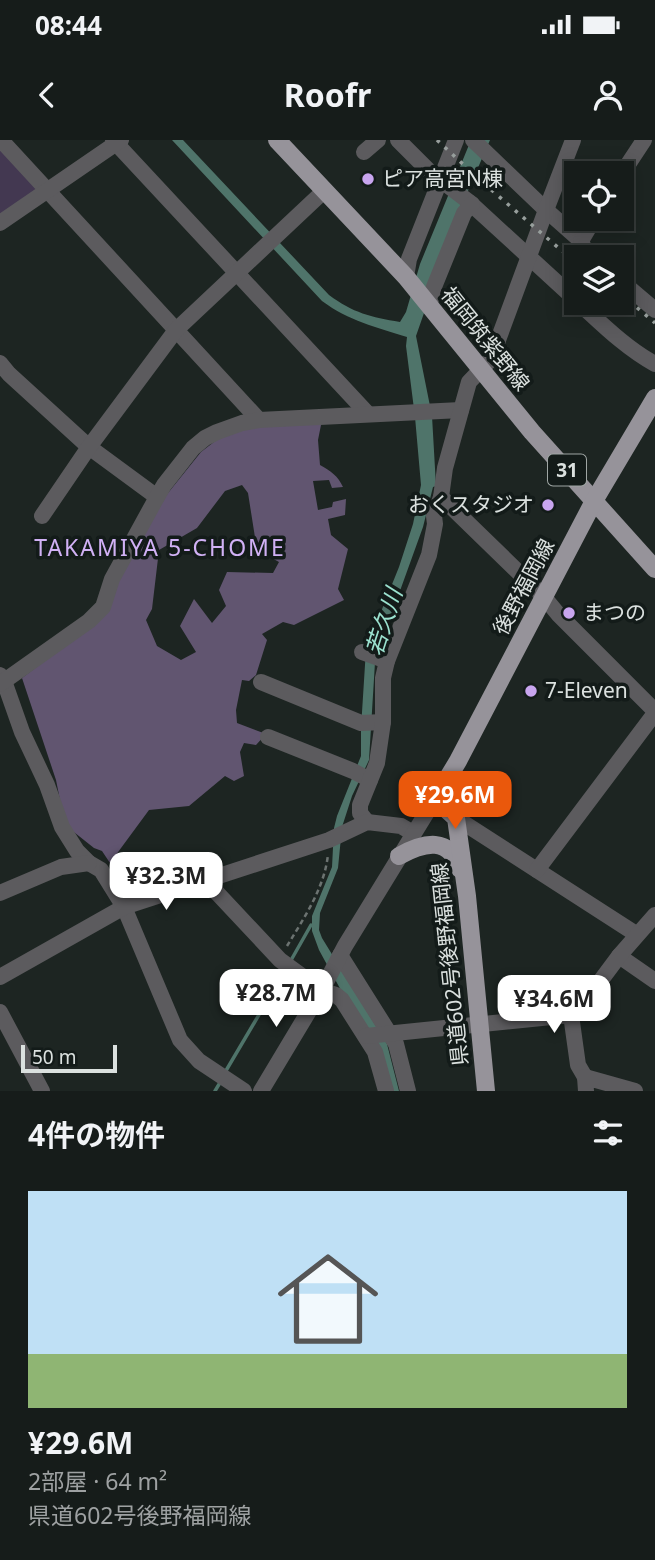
<!DOCTYPE html>
<html lang="ja">
<head>
<meta charset="utf-8">
<style>
	body { margin:0; font-family:"Noto Sans","Noto Sans JP",sans-serif; background:#232927; color:#f1f3f6; height:100vh; display:flex; flex-direction:column; font-size:26px; white-space:nowrap }
	* { box-sizing:border-box; margin:0 }
	p { font-size:23px; color:#9ea1a2 }
	.icon { flex:none; width:38px; height:38px; fill:none; stroke:currentColor; stroke-width:2; stroke-linecap:round; stroke-linejoin:round }
	.map { position:relative; height:951px; overflow:hidden }
	.details { display:flex; flex-direction:column; background:#161c1a; flex:1 }
	.details>* { flex:none }
	.fabs { position:absolute; left:564px; top:21px; display:grid; gap:14px }
	.fabs a { display:grid; place-items:center; width:70px; height:70px; border-radius:0px; background:#161c1a; box-shadow:0 4px 18px #0003,0 0 0 2px #353a39; font-size:35px }
	.scale { position:absolute; left:21px; bottom:18px; width:96px; box-sizing:border-box; padding-left:7px; border:4px solid #dbe1df; border-top:0; font-size:19px; line-height:24px; white-space:nowrap; color:#dbe1df; -webkit-text-stroke:5px #131b19; paint-order:stroke }
	.price { position:absolute; translate:-50% -60px; padding:0 16px; border-radius:14px; background:#fff; color:#222; font-size:23px; line-height:46px; filter:drop-shadow(0 2px 4px #0008) }
	.price::after { content:''; position:absolute; left:50%; top:42px; width:21px; height:16px; margin-left:-10px; background:inherit; clip-path:polygon(0 0,100% 0,50% 100%) }
	.price.selected { background:#ea580c; color:#fff }
	ul { padding:0; list-style:none }
	li { display:grid; align-content:center; gap:14px; height:371px; padding:0 28px }
	li+li { border-top:2px solid #353a39 }
	li span { display:grid; place-items:center; height:217px; border-radius:0px; color:#555 }
	li>.icon { margin-inline-start:auto }
	span .icon { width:126px; height:126px; fill:#fffc; stroke-width:1 }
	li b { font-size:30px }
	h2 { display:flex; justify-content:space-between; align-items:center; height:84px; padding:0 28px; font-size:30px }
	.status { display:flex; justify-content:space-between; align-items:center; height:49px; padding:0 35px; background:#161c1a; direction:ltr }
	.status svg { height:19px; fill:currentColor }
	header { display:flex; justify-content:space-between; align-items:center; height:91px; padding:0 28px; background:#161c1a; font-size:32px; font-weight:700 }
	.map>svg:first-child { display:block }
</style>
</head>
<body>
<div class="status"><b>08:44</b><svg viewBox="0 0 49 12"><path d="M0 12V9h3v3zM5 12V6h3v6zM10 12V3h3v9zM15 12V0h3v12zM26 1h20v11H26zM47 4h2v5h-2z"/></svg></div>
<header><svg class="icon" aria-label="back" viewBox="0 0 24 24"><path d="M15 5l-7 7 7 7"/></svg>Roofr<svg class="icon" aria-label="person" viewBox="0 0 24 24"><circle cx="12" cy="8" r="4"/><path d="M4 21q1-7 8-7t8 7"/></svg></header>
<div class="map">
<svg width="655" height="951" viewBox="0 0 655 951">
	<rect width="100%" height="100%" fill="#1d2522"/>
	<!-- green -->
	<path fill="#433851" d="M0,4l41,45 -41,30z"/>
	<!-- forest -->
	<path fill="#615570" fill-rule="evenodd" d="M322,280l-4,20 2,25c11,6 18,11 23,22l-11,1 -3,-8 -16,1 5,29 14,-3 1,-5 13,-3 -1,16 -17,4 3,16 17,14 -10,40 6,11 -50,25 -11,-3 -21,12 5,6 -11,35 -7,6 -7,-1 -6,30 1,13 29,11 -10,11 -12,-2 -4,9 4,24 -10,5 -9,-5 -36,30 -40,4 -39,53 -8,-12 -8,-3 -29,-23 -9,-45 -34,-102 71,-54 23,-43 48,-83 37,-46 22,-17 36,-12zM242,345l6,8 9,57 22,12 -6,11 -46,-1 -8,18 7,16 -14,17 -18,-24 -14,27 16,26 -15,8 -24,-14 -11,-26 6,-11 7,-59 38,-22 28,-37z"/>
	<!-- water -->
	<path fill="#4f746a" d="M172,0h11l146,155c24,18 42,22 71,27l6,-10 14,-48 51,-124h19l-29,67 -45,129 16,80 4,70 -3,1 -10,40 -31,86 -16,33 -7,114 -17,36 -10,31 -4,41 -18,45 -1,17 3,8 65,106 12,47h-9l-47,-97 -24,-44 -7,-19v-15l20,-49 2,-39 3,-12 24,-60v-28l5,-79 33,-82 14,-43 8,-39 -6,-68 -9,-71 1,-9c-31,-10 -58,-16 -85,-36z"/>
	<g fill="none" stroke-linecap="round" stroke-linejoin="round">
		<!-- stream -->
		<g stroke="#4f746a" stroke-width="3.5">
			<path d="M290,822l21,-37"/>
			<path d="M224,934l62,-105"/>
			<path d="M215,951l6,-10"/>
		</g>
		<!-- path -->
		<path stroke="#6c7371" stroke-width="2.5" stroke-dasharray="5 3.5" stroke-linecap="butt" d="M287,806c17,-28 38,-59 41,-92"/>
		<!-- minor -->
		<g stroke="#5c5b5e" stroke-width="16">
			<path d="M1,0l258,280"/>
			<path d="M113,0l255,274"/>
			<path d="M398,0l32,32 38,29 108,99"/>
			<path d="M473,0l73,70 35,31 4,9 8,7"/>
			<path d="M364,12l14,-12"/>
			<path d="M621,35l23,-35"/>
			<path d="M0,83l121,-83"/>
			<path d="M581,101l13,-22"/>
			<path d="M406,137l3,-18 47,-119"/>
			<path d="M621,141l34,29"/>
			<path d="M579,163c24,22 47,45 76,61"/>
			<path d="M429,167l5,-20 30,-74 8,-9"/>
			<path d="M0,223l9,11 80,73 68,50"/>
			<path d="M441,357l103,100 14,17 97,97"/>
			<path d="M42,376l47,-69 87,-117 149,-140"/>
			<path d="M362,512l25,9"/>
			<path d="M0,535l4,6 18,51 25,53 15,42 15,24 12,12 12,7 23,37 56,133 19,21 45,30"/>
			<path d="M261,542l100,41 22,-1"/>
			<path d="M0,544l89,-63 14,-14 9,-28 45,-82 7,-12 29,-37 12,-10 12,-6 25,-9 17,-3 202,-10"/>
			<path d="M268,597l85,34 17,9"/>
			<path d="M456,678l180,116"/>
			<path d="M367,682l-7,-9v-8l17,-42 6,-41v-44l4,-17 42,-106 6,-31 -1,-8 7,-19 4,-29 24,-86 22,-23 55,-149 27,-70"/>
			<path d="M537,730l118,-157"/>
			<path d="M205,740l75,80 26,19 16,11 14,5 6,5 33,52 11,39"/>
			<path d="M0,753l61,-26 28,-4"/>
			<path d="M340,815l56,89 12,47"/>
			<path d="M619,816l36,25"/>
			<path d="M0,837l124,-70 205,-67 38,-18 34,4 12,7"/>
			<path d="M0,872l42,79"/>
			<path d="M571,875l7,50 7,12"/>
			<path d="M366,896l205,-21 10,-8 38,-51 36,-41"/>
			<path d="M261,951l63,-105 21,-40 90,-147"/>
			<path d="M586,951l-1,-14 50,14"/>
		</g>
		<!-- major -->
		<g stroke="#96939a" stroke-width="18">
			<path d="M277,0l129,137 126,155 123,137"/>
			<path d="M399,716c25,-14 51,-20 61,13"/>
			<path d="M486,951l-19,-195 -11,-78 -21,-19 23,-38 136,-260 61,-103"/>
		</g>
		<!-- rail -->
		<g stroke="#979e9c" stroke-width="3.5" stroke-dasharray="3.5 7" stroke-linecap="butt">
			<path d="M437,0l44,41 95,82"/>
			<path d="M621,154l34,29"/>
		</g>
	</g>
	<!-- markers -->
	<g fill="#c8a5ee" stroke="#131b19" stroke-width="2.5">
		<circle cx="368" cy="39" r="7"/>
		<circle cx="548" cy="365" r="7"/>
		<circle cx="569" cy="473" r="7"/>
		<circle cx="531" cy="551" r="7"/>
	</g>
	<g text-anchor="middle" stroke-width="7" stroke-linejoin="round" paint-order="stroke">
		<!-- shield labels -->
		<rect fill="#131b19" stroke="#9fa6a4" stroke-width="2" x="548" y="314.5" width="38" height="31" rx="5"/>
		<g font-size="19" font-weight="bold" fill="#dbe1df">
			<text x="567" y="337">31</text>
		</g>
		<!-- poi labels -->
		<g font-size="21" fill="#dbe1df" stroke="#131b19" text-anchor="start">
			<text x="382" y="46">ピア高宮N棟</text>
			<text x="534" y="372" text-anchor="end">おくスタジオ</text>
			<text x="583" y="480">まつの</text>
			<text x="545" y="558">7-Eleven</text>
		</g>
		<!-- street labels -->
		<g font-size="21" fill="#dbe1df" stroke="#131b19">
			<text transform="translate(485 199) rotate(51)" y="7">福岡筑紫野線</text>
			<text transform="translate(524 447) rotate(-62)" y="7">後野福岡線</text>
			<text transform="translate(450 824) rotate(-96)" y="7">県道602号後野福岡線</text>
		</g>
		<!-- neighbourhood labels -->
		<g font-size="23" letter-spacing="2" fill="#d1b1f5" stroke="#131b19">
			<text x="160" y="416">TAKAMIYA 5-CHOME</text>
		</g>
		<!-- water labels -->
		<g font-size="23" font-style="italic" fill="#9be2cf" stroke="#131b19">
			<text transform="translate(384 482) rotate(-72)" y="8">若久川</text>
		</g>
	</g>
</svg>
<div class="fabs">
<a><svg class="icon" aria-label="locate" viewBox="0 0 24 24"><circle cx="12" cy="12" r="6"/><path d="M12 2v4M12 18v4M2 12h4M18 12h4"/></svg></a>
<a><svg class="icon" aria-label="layers" viewBox="0 0 24 24"><path d="M12 4l9 5-9 5-9-5zM3 14l9 5 9-5"/></svg></a>
</div>
<div class="scale">50 m</div>
<b class="price selected" style="left:455px;top:691px">¥29.6M</b>
<b class="price" style="left:166px;top:772px">¥32.3M</b>
<b class="price" style="left:276px;top:889px">¥28.7M</b>
<b class="price" style="left:554px;top:895px">¥34.6M</b>
</div>
<section class="details">
<h2>4件の物件<svg class="icon" aria-label="filters" viewBox="0 0 24 24"><path d="M4 7h16M4 17h16"/><circle cx="9" cy="7" r="2"/><circle cx="15" cy="17" r="2"/></svg></h2>
<ul>
<li><span style="background:linear-gradient(#bfe0f5 75%,#8fb573 0)"><svg class="icon" aria-label="home" viewBox="0 0 24 24"><path d="M3 11l9-7 9 7M6 9v11h12V9"/></svg></span><div><b>¥29.6M</b><p>2部屋 · 64 m²</p><p>県道602号後野福岡線</p></div></li>
</ul>
</section>
</body>
</html>
